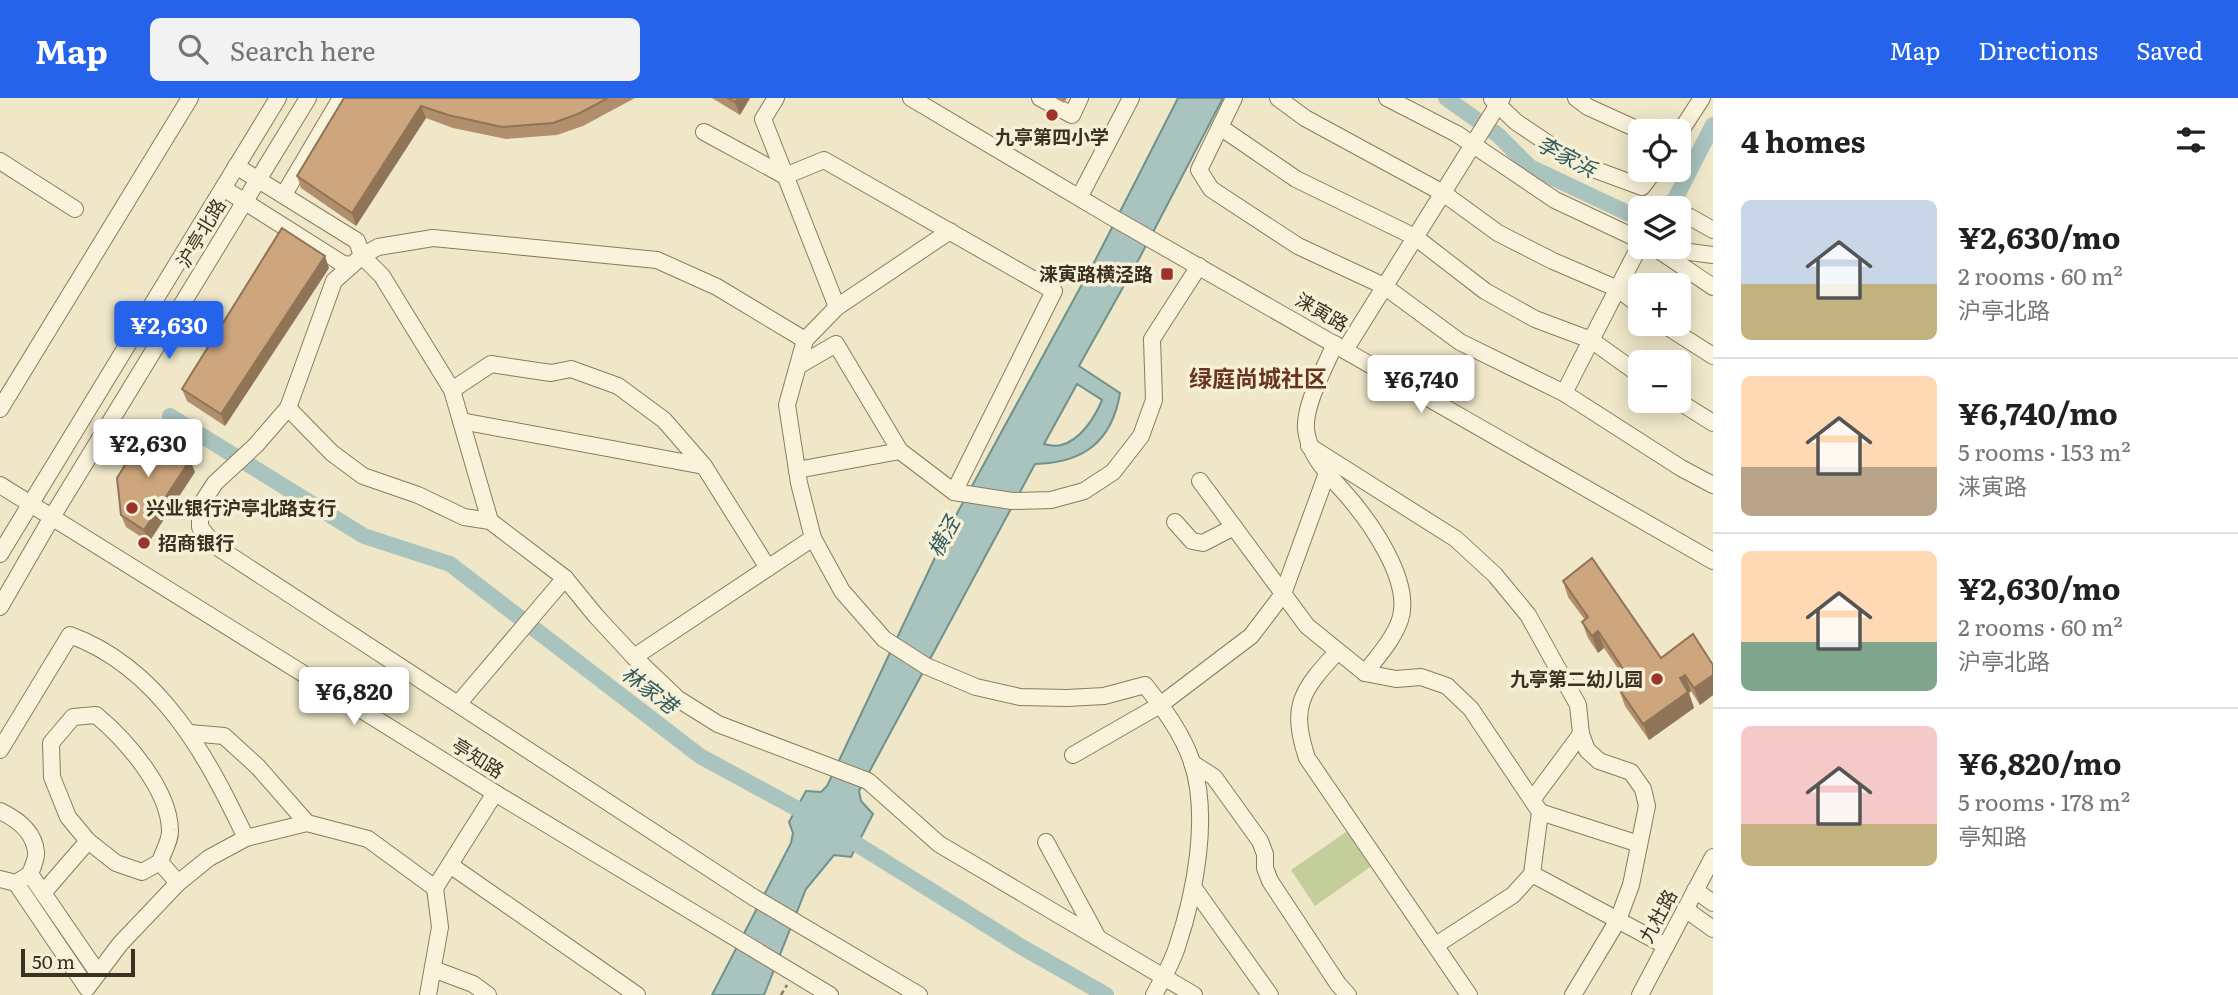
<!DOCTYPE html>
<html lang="en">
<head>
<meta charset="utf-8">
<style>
	body { margin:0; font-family:Literata,"Noto Sans SC",serif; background:#f2f2f2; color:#202124; height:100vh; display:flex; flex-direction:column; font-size:26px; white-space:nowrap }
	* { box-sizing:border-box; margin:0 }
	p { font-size:23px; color:#757577 }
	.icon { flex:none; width:38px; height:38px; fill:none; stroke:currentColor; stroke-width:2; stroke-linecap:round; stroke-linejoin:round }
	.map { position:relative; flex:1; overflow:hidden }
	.side { display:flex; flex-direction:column; background:#fff; width:525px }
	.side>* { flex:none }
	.buttons { position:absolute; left:1628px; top:21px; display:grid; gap:14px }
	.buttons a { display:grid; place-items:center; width:63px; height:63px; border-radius:10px; background:#fff; box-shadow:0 4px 18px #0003; font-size:35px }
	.scale { position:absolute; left:21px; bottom:18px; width:114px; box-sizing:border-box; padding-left:7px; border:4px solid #3c3020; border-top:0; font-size:19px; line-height:24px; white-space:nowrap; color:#3c3020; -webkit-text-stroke:5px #f7f0d8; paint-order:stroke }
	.price { position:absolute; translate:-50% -60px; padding:0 16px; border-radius:7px; background:#fff; color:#222; font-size:23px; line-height:46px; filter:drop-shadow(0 2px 4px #0008) }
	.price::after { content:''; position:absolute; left:50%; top:42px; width:21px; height:16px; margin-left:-10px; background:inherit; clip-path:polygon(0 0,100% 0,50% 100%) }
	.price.active { background:#2563eb; color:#fff }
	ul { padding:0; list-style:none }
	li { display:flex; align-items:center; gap:21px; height:175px; padding:0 28px }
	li+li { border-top:2px solid #e0e0e0 }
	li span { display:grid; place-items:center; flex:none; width:196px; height:140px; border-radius:10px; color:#555 }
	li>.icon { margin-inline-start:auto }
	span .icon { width:84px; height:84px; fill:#fffc; stroke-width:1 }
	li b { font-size:30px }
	h2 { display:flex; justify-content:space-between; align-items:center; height:84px; padding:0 28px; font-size:30px }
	header { display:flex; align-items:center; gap:42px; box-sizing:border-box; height:98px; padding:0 35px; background:#2563eb; color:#fff }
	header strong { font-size:33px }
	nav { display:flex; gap:38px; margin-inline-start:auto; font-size:24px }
	.search { width:490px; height:63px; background:#f2f2f2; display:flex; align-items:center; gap:18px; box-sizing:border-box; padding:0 24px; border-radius:10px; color:#757577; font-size:26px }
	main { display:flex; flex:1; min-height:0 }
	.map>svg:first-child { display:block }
</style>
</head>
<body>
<header>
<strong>Map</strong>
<div class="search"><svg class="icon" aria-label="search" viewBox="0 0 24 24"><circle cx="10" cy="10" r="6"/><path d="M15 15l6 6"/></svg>Search here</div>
<nav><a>Map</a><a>Directions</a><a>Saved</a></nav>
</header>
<main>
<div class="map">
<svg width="1713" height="897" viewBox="0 0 1713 897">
	<rect width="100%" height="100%" fill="#efe7c8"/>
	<!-- green -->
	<path fill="#c4ce9b" d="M1349,732l24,35 -58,41 -24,-36z"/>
	<!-- water -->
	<path fill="#a9c3be" stroke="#6f928d" stroke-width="2" fill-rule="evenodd" d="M1178,0h45l-83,159 -61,109 41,27c-8,49 -37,70 -85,71l-176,327 2,10 12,13 -22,43 -17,-2 -28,34 -42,106h-52l79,-152 2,-10 -4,-11 17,-31 15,1 6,-6 121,-256 150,-275zM1077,286l25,16c-7,17 -21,40 -41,45 -5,2 -12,0 -17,-1z"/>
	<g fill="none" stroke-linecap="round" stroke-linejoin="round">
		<!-- canal -->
		<g stroke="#a9c3be" stroke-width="16">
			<path d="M1446,0l52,37 32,32 106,50h4"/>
			<path d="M1665,110l10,-9 38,-74"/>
			<path d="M170,318l194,120 86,28 250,192 114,62"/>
			<path d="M839,735l181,113 86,49"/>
		</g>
		<defs>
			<g id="minor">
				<path d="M776,0l-13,21 74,188"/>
				<path d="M911,0l199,118 603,345"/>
				<path d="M1040,0l32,17 8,-17"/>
				<path d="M1234,0l-35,72 12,19 87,57 86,40 76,56 104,51 117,75 32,17"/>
				<path d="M1278,0l27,20 138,75 55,40 55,28 65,28 22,17"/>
				<path d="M1387,0l70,36 98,66 85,40"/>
				<path d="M1576,0l12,9 53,24"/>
				<path d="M1492,1l24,23 61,41 65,24 13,-17"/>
				<path d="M1220,29l76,52 119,58 70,54 50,28 56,21 49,35"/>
				<path d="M704,34l81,44 39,-16 230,131 -100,201"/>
				<path d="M1678,37l24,-37"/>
				<path d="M0,63l75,48"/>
				<path d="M236,68l121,75 5,15 20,20 70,114 38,131"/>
				<path d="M223,90l120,76 9,1"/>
				<path d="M286,93l55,-93"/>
				<path d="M1080,98l51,-98"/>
				<path d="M1690,119l23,13"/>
				<path d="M950,133l-113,76 -32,33 -18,65 12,78 14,55 29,53 42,48 42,27 50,21 44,10 47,1 37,-2 41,-11c19,24 37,48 47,77 18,55 3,131 -15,185 -5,16 -15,33 -23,48"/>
				<path d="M1654,149l59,40"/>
				<path d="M1660,150l53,7"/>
				<path d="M1663,226l50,32"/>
				<path d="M805,242l-88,-53 -60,-27 -224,-22 -55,9 -16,9 -28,25 -46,127 -32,37 -41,38 -15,23v21l14,18 539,352 166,98"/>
				<path d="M1335,246c-10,23 -31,61 -29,85 2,25 22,45 38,63 25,28 69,89 56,128 -7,20 -22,36 -35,53"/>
				<path d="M1345,252l157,-252"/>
				<path d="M798,268l38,-22 64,107 54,41 58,9 39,-1 33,-9 29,-19 28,-36 13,-36 -2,-61 47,-73"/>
				<path d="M452,292l39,-26 60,9 20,-4 47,17 46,34 40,46 64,102"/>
				<path d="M1564,295l76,-148"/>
				<path d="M1678,303l35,22"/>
				<path d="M288,310l44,45 31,23 55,19 46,22 26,4 75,57 31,38 38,41 44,42 40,25 150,57 71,63 255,151"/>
				<path d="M0,311l190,-311"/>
				<path d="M461,323l243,45"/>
				<path d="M1309,348l147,93 39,36 33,40 50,90 3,29 6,16 12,11 32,11 12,17 4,17 -16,79 -13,35 -45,75"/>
				<path d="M797,372l103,-19"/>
				<path d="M1200,383l107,145 58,47 31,6 25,-2 26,9 24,23 69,103 -8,62 -19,21 -77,50"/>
				<path d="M0,387l495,308 335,202"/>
				<path d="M1175,424l17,19 11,2 31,-16"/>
				<path d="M0,456l278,-456"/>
				<path d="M0,509l52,-90 256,-419"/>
				<path d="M1337,554c-36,39 -47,54 -30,106l162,237"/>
				<path d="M634,559l179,-119"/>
				<path d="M458,606l107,-126"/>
				<path d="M190,635l34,3 34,31 49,56"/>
				<path d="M0,652l70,-115c90,33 137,121 176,203"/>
				<path d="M1073,657l87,-50 91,-69 32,-42 44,-121"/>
				<path d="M1192,665l22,14 46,64 5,13v14l5,13 68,103 10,11"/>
				<path d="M1532,702l49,-66"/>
				<path d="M0,713c17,8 34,20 36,41 1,7 -4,16 -6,22l-14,9 -16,-4"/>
				<path d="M1540,714l99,32"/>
				<path d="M1046,744l51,94"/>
				<path d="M160,764c3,-10 11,-23 10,-32 -1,-41 -44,-90 -74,-115l-23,2 -22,26 1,34 16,40 20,24 28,22 26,9 18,-10 18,21"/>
				<path d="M450,767l187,130"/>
				<path d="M30,776l68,99"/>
				<path d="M1532,776l134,72"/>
				<path d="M16,785l71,105 33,-44 58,-61 31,-25 37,-20 61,-15 61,16 67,49 60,-95"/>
				<path d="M1193,789l77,108"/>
				<path d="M1695,792l18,13"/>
				<path d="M43,795l45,-52"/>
				<path d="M1685,811l28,20"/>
				<path d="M433,871l40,15 15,11"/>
				<path d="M428,897l12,-68 -5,-39"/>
				<path d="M1640,897l73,-138"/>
			</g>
		</defs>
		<!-- minor casing -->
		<use href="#minor" stroke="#8c7a5c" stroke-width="18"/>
		<!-- path -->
		<path stroke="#8c7a5c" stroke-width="2.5" stroke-dasharray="5 3.5" stroke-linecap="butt" d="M781,897l6,-10"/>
		<!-- minor -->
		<use href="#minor" stroke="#faf3dc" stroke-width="16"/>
	</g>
	<!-- wall -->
	<g fill="#b18f6c">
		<path d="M344,0h291l-52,28 -26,9 -51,4 -53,-11 -27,-10 -70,108 -55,-38 -4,-12z"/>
		<path d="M712,0h38l-10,17z"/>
		<path d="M1055,0h12l-3,5z"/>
		<path d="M329,170l-104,158 -38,-25 -5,-12z"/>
		<path d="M195,374l-46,70 -23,-15 -5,-12z"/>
		<path d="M1563,483l98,77 52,7v30l-13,10 -9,-14 -2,2 5,15 -45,32 -24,-34 -6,-17 9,-6 -24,-35 -6,5 -10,-15 -6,-16 3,-2 -17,-23z"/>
	</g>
	<!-- shaded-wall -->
	<g fill="#907458">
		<path d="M738,0h12l-10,17 -5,-13z"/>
		<path d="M421,8l5,12 -70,108 -4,-13z"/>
		<path d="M325,158l4,12 -104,158 -4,-12z"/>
		<path d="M190,362l5,12 -46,70 -5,-12z"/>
		<path d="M1598,533l6,17 -6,5 -6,-17z"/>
		<path d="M1685,577l6,16 -2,2 5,15 -45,32 -6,-16 37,-46z"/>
		<path d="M1713,577v20l-13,10 -6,-17z"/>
	</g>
	<!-- building -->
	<g fill="#cea67e" stroke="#907458" stroke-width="2">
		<path d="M344,0h264l-30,16 -25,9 -51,4 -54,-12 -27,-9 -69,107 -55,-37z"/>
		<path d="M728,0h10l-3,4z"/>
		<path d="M282,130l43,28 -104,158 -39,-25z"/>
		<path d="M146,334l44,28 -46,70 -23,-15 -4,-37z"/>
		<path d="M1592,460l69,100 32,-24 20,31v10l-19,13 -9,-13 -5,3 8,14 -45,32 -24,-35 12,-8 -33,-50 -6,5 -10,-14 6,-5 -25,-36z"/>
	</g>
	<!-- markers -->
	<g fill="#9c342b" stroke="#f7f0d8" stroke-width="2.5">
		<circle cx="1052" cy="17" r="7"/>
		<rect x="1160" y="169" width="14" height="14" rx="3.5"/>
		<circle cx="132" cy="410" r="7"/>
		<circle cx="144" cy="445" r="7"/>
		<circle cx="1657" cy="581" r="7"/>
	</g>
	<g text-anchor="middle" stroke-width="7" stroke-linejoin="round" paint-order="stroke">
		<!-- poi labels -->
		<g font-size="19" font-weight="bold" fill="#3c3020" stroke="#f7f0d8" text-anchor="end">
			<text x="1052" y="46" text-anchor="middle">九亭第四小学</text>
			<text x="1153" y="183">涞寅路横泾路</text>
			<text x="146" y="417" text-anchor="start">兴业银行沪亭北路支行</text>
			<text x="158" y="452" text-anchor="start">招商银行</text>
			<text x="1643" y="588">九亭第二幼儿园</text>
		</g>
		<!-- street labels -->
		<g font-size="19" fill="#3c3020" stroke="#f7f0d8">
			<text transform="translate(201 135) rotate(-59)" y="7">沪亭北路</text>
			<text transform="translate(1322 214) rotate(30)" y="7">涞寅路</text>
			<text transform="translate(478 660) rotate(32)" y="7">亭知路</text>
			<text transform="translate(1658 818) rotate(-62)" y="7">九杜路</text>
		</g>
		<!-- water labels -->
		<g font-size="21" font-style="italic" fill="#2f5b5c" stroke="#f7f0d8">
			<text transform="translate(1566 59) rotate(28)" y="7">李家浜</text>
			<text transform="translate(944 439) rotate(-62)" y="7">横泾</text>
			<text transform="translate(649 592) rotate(37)" y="7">林家港</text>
		</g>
		<!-- quarter labels -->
		<g font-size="23" font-weight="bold" fill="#6a351f" stroke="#f7f0d8">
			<text x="1258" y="289">绿庭尚城社区</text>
		</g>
	</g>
</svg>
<div class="buttons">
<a><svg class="icon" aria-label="locate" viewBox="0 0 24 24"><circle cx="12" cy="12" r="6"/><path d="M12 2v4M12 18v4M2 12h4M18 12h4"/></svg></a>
<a><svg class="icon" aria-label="layers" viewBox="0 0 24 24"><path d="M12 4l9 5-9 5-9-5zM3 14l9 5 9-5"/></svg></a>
<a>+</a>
<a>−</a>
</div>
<div class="scale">50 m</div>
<b class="price active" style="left:169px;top:263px">¥2,630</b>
<b class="price" style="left:1421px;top:317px">¥6,740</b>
<b class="price" style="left:148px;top:381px">¥2,630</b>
<b class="price" style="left:354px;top:629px">¥6,820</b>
</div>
<section class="side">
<h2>4 homes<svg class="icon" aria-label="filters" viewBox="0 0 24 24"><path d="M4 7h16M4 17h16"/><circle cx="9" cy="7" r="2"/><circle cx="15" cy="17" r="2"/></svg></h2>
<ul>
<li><span style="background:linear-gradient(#c9d6e8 60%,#c2b280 0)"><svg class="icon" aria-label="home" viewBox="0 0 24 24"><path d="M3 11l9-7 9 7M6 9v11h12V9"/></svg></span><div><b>¥2,630/mo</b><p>2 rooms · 60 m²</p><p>沪亭北路</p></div></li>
<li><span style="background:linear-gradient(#ffd9b3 65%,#b9a48a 0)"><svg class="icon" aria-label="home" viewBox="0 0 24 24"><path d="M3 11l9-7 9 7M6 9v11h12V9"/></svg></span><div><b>¥6,740/mo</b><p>5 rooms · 153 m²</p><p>涞寅路</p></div></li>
<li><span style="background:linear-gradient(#ffd9b3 65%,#7fa58c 0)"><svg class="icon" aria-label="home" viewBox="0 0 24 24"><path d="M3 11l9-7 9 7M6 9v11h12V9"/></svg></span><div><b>¥2,630/mo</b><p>2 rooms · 60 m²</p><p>沪亭北路</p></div></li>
<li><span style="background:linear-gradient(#f6c9c9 70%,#c2b280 0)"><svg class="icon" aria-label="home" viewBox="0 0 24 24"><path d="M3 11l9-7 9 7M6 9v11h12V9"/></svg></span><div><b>¥6,820/mo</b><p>5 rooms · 178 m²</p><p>亭知路</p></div></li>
</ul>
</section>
</main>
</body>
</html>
